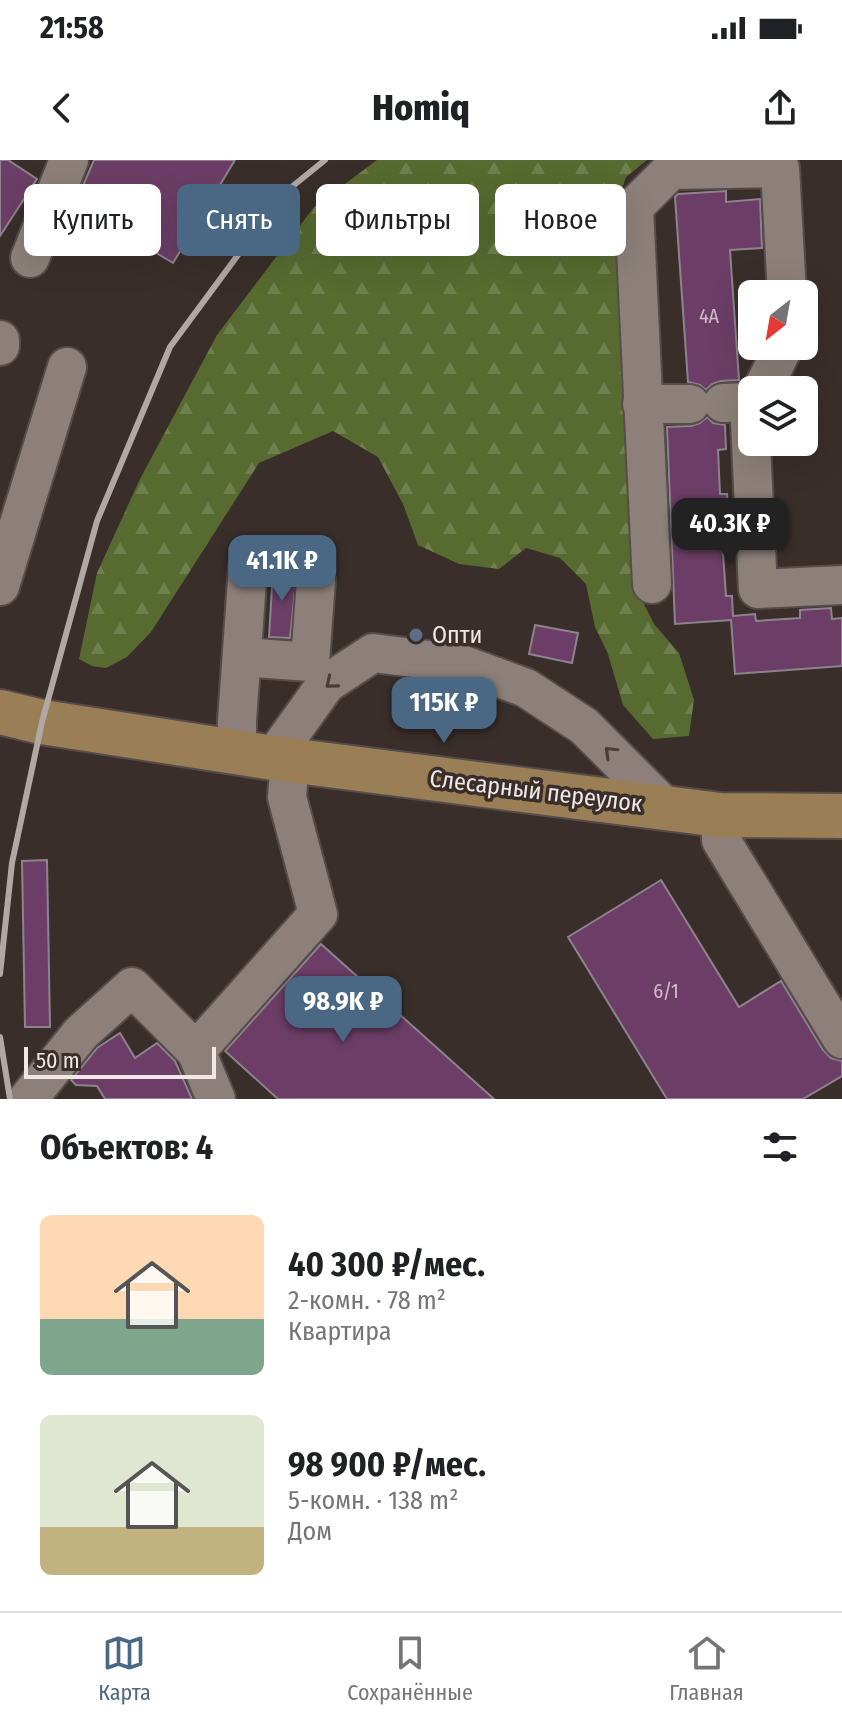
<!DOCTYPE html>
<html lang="ru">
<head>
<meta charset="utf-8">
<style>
	body { margin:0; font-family:"Fira Sans Condensed",sans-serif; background:#f6f6f6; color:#202124; height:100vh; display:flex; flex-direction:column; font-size:30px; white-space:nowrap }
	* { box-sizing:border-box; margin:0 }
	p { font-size:26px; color:#757577 }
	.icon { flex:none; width:44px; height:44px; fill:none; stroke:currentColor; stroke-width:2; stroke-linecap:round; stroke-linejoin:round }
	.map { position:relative; height:939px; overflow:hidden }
	.details { display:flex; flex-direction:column; background:#fff; flex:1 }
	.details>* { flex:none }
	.guide { position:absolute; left:24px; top:24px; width:794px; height:72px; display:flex; gap:16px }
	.needle { width:52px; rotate:211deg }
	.tools { position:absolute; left:738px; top:120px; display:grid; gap:16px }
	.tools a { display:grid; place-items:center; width:80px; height:80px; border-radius:12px; background:#fff; box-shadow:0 8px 32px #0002; font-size:40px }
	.scale { position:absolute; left:24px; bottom:20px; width:192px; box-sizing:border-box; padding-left:8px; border:4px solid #f0e8e6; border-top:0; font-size:22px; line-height:28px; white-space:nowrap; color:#f0e8e6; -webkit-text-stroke:6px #392e2a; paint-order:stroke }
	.price { position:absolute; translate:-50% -68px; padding:0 18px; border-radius:16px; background:#4a6884; color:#fff; font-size:26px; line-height:52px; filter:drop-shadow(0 2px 4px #0008) }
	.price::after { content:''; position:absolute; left:50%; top:48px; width:24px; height:18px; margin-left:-12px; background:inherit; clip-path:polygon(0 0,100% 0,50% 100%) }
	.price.selected { background:#222; color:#fff }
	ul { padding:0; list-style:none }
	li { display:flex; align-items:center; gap:24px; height:200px; padding:0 40px }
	li span { display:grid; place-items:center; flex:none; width:224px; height:160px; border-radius:12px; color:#555 }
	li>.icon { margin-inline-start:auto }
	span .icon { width:96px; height:96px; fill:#fffc; stroke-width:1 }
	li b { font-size:34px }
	h2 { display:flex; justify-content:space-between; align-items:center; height:96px; padding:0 40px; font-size:34px }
	.pill { padding:0 28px; border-radius:12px; background:#fff; box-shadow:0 8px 32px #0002; font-size:28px; line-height:72px }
	.pill.selected { background:#4a6884; color:#fff }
	.status { display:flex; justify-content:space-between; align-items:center; height:56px; padding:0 40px; background:#fff; direction:ltr }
	.status svg { height:22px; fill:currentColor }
	header { display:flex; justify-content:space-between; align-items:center; height:104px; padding:0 40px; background:#fff; font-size:36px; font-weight:800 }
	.tabs { display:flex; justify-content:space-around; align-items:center; height:112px; border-top:2px solid #e0e0e0; background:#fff; font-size:22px; color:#757577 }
	.tabs a { display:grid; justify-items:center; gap:4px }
	.tabs .selected { color:#4a6884 }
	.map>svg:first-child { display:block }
</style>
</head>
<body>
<div class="status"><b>21:58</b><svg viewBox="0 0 49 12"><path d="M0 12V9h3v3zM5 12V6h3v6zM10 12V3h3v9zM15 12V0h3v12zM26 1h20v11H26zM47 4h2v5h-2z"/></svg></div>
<header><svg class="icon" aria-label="back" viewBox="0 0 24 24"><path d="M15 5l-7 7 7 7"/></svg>Homiq<svg class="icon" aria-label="share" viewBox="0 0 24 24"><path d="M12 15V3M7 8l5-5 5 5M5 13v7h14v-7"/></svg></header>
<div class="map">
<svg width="842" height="939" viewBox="0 0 842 939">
	<defs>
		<pattern id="forest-firs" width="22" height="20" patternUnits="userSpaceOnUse" patternTransform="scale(2)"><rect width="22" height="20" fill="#576b30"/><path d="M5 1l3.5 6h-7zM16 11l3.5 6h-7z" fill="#6f804e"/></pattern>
	</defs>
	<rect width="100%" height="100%" fill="#392e2a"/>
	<!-- forest -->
	<path fill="url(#forest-firs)" d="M377,0h270l-21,17 -10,30 19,379 19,38 25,29 15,47 -5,36 -36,3 -30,-34 -15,-51 -13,-27 -9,-43 -26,-26 -34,-10 -27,21 -40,-5 -41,-19 -15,-41 -25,-47 -45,-26 -74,32 -108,169 -24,25 -21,11 -14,-2 -13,-7 18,-86 43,-94 77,-144 97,-128z"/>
	<!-- building -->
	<g fill="#6c3e67" stroke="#8d838c" stroke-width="2">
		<path d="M0,0h8l29,19 -37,57z"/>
		<path d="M94,0h141l-62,103 -98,-59z"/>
		<path d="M726,31v11l34,-3 2,49 -32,2 9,130 -18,1 -9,3 -6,6 -6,-5 -12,-3 -13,-185 3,-3z"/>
		<path d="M707,257l6,6 12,2 1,24 -8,1 2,44h7l4,58h-8l3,44h6l1,20 22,-2 1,7 44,-3v-8l31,-2 1,11 10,-1v48l-107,8 -4,-54 -56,4 -8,-197 24,-1 9,-3z"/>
		<path d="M273,410l24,1 -7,67 -21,-1z"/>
		<path d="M535,465l43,8 -6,30 -43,-9z"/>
		<path d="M47,700l3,167h-25l-3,-166z"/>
		<path d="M661,720l78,127 42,-26 42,69 8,8 11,3v15l-39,23h-136l-99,-162z"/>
		<path d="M321,784l173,155h-216l-53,-48z"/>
		<path d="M120,873l15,25 22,-15 18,18 17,38h-87l-8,-13 -21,-1 -5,-5 26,-32z"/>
	</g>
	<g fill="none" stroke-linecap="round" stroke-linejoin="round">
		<defs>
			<g id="minor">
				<path d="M30,98l39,-98"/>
				<path d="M0,180v6"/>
				<path d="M762,230l22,-44"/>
				<path d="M723,243l26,-1 9,187 84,-4"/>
				<path d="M642,244h48"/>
				<path d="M652,424l-18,-377 37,-37 109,-2 7,126"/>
				<path d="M0,426l67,-219"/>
				<path d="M242,497l68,5 6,-82"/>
				<path d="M237,591v-30l11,-154"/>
				<path d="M273,598l53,-74 47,-31 88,11 65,24 58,38 81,81"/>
				<path d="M720,655l1,25 121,199"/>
				<path d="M28,939l53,-66 51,-46 64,64"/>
				<path d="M216,939l-20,-48 122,-137 -31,-117 3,-37"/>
			</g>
			<path id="major" d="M0,552l42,10 231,36 447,57 122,1"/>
		</defs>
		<!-- minor casing -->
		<use href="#minor" stroke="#564d4a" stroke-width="42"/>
		<!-- major casing -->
		<use href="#major" stroke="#564d4a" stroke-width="48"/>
		<!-- minor -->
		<use href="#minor" stroke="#8d807b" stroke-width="38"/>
		<!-- major -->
		<use href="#major" stroke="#9a7e55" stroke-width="44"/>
		<!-- rail -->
		<g stroke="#b1a8a5" stroke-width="6">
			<path d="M0,814l12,-111 30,-141 55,-201 73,-174 113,-153 42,-34"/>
			<path d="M0,877l10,62"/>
		</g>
	</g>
	<!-- one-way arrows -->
	<defs><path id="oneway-chevron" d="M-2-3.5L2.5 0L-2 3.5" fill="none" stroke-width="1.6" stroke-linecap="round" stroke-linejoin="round" transform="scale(2)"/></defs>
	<g stroke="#4a3e3a">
		<use href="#oneway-chevron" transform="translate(331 523) rotate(140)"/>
		<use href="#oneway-chevron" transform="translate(610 592) rotate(-136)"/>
	</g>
	<!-- markers -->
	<circle fill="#5c6f8a" stroke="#392e2a" stroke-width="3" cx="416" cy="475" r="8"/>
	<g text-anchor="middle" stroke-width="7" stroke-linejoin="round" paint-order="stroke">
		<!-- number labels -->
		<g font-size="20" fill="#cfbec6">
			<text x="709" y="163">4А</text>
			<text x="666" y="838">6/1</text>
		</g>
		<!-- poi labels -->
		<g font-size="24" fill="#f0e8e6" stroke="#392e2a" text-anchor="start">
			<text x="432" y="483">Опти</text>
		</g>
		<!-- street labels -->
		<g font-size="24" fill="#f0e8e6" stroke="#392e2a">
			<text transform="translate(536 631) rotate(7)" y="8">Слесарный переулок</text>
		</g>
	</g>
</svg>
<div class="tools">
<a><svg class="needle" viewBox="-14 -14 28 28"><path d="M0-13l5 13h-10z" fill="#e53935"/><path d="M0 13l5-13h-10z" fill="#757577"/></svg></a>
<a><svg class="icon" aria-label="layers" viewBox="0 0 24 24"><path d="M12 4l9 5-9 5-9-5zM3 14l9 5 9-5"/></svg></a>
</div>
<div class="scale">50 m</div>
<b class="price selected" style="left:730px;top:406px">40.3K ₽</b>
<b class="price" style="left:282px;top:443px">41.1K ₽</b>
<b class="price" style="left:444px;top:585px">115K ₽</b>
<b class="price" style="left:343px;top:884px">98.9K ₽</b>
<div class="guide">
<a class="pill">Купить</a>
<a class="pill selected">Снять</a>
<a class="pill">Фильтры</a>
<a class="pill">Новое</a>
</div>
</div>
<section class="details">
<h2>Объектов: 4<svg class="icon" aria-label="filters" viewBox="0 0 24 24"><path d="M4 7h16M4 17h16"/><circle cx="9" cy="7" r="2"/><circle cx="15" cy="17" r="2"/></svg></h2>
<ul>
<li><span style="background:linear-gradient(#ffd9b3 65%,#7fa58c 0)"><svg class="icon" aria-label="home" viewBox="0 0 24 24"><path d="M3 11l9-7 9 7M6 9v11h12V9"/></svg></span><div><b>40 300 ₽/мес.</b><p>2-комн. · 78 m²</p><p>Квартира</p></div></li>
<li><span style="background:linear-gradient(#dfe7d0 70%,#c2b280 0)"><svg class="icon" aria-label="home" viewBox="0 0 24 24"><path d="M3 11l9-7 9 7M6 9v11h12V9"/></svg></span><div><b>98 900 ₽/мес.</b><p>5-комн. · 138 m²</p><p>Дом</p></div></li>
</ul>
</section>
<nav class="tabs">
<a class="selected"><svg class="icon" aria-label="map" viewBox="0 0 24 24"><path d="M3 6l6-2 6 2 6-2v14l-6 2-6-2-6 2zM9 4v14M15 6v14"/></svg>Карта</a>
<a><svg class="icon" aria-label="saved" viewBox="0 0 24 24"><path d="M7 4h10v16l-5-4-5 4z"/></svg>Сохранённые</a>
<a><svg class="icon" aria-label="home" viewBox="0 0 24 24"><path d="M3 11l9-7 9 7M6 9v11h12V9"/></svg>Главная</a>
</nav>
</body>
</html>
